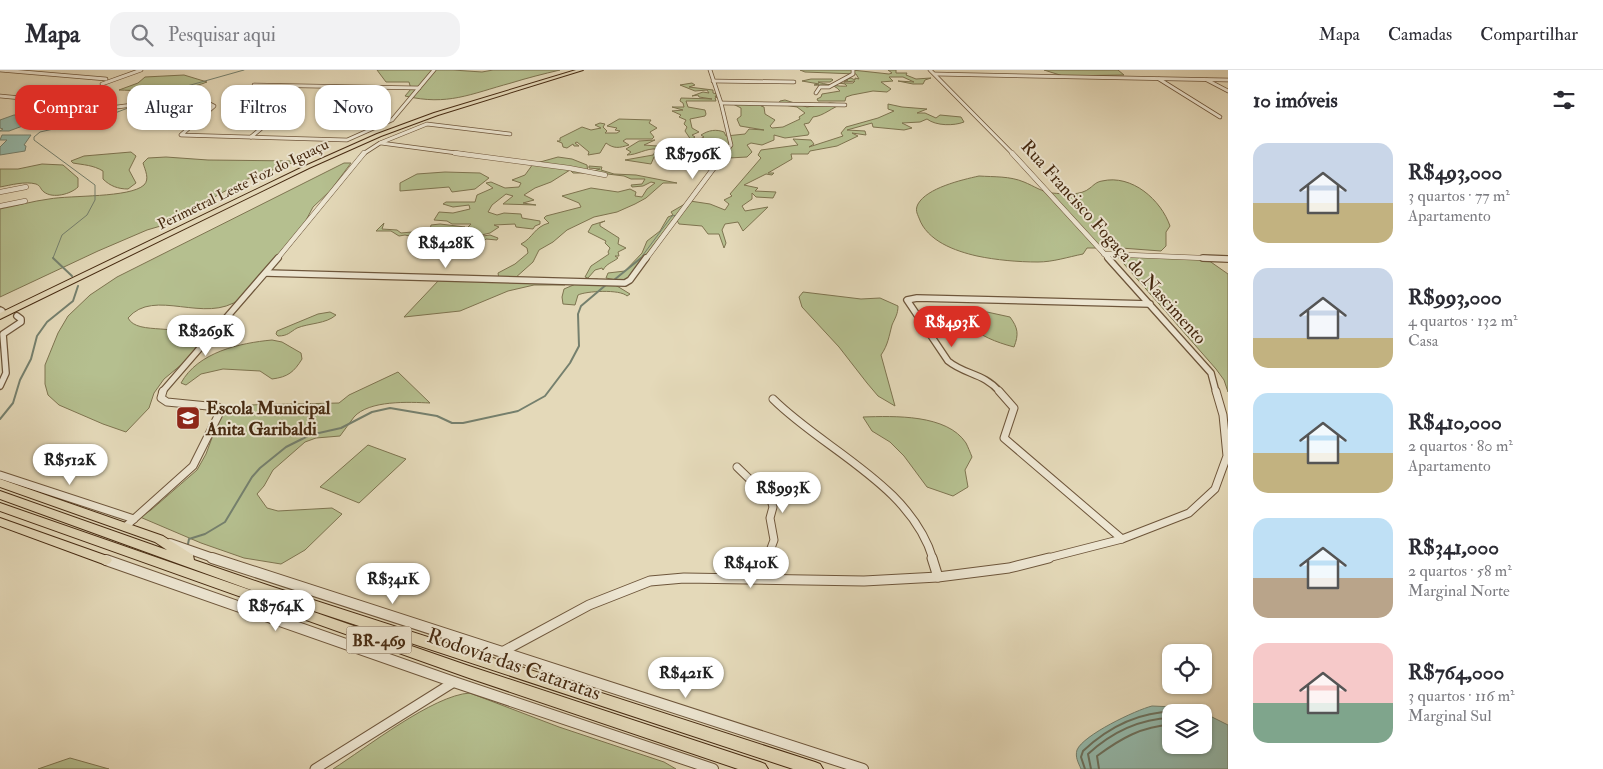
<!DOCTYPE html>
<html lang="pt">
<head>
<meta charset="utf-8">
<style>
	body { margin:0; font-family:"IM FELL Double Pica",serif; background:#f2f2f3; color:#2b2b33; height:100vh; display:flex; flex-direction:column; font-size:19px; white-space:nowrap }
	* { box-sizing:border-box; margin:0 }
	p { font-size:16px; color:#7c7c81 }
	.icon { flex:none; width:28px; height:28px; fill:none; stroke:currentColor; stroke-width:2; stroke-linecap:round; stroke-linejoin:round }
	.map { position:relative; flex:1; overflow:hidden }
	.panel { display:flex; flex-direction:column; background:#fff; width:375px }
	.panel>* { flex:none }
	.banner { position:absolute; left:15px; top:15px; width:475px; height:45px; display:flex; gap:10px }
	.fabs { position:absolute; left:1162px; top:574px; display:grid; gap:10px }
	.fabs a { display:grid; place-items:center; width:50px; height:50px; border-radius:10px; background:#fff; box-shadow:0 1px 4px #0004; font-size:25px }
	.price { position:absolute; translate:-50% -42px; padding:0 11px; border-radius:18px; background:#fff; color:#222; font-size:16px; line-height:32px; filter:drop-shadow(0 1px 2px #0008) }
	.price::after { content:''; position:absolute; left:50%; top:30px; width:15px; height:11px; margin-left:-8px; background:inherit; clip-path:polygon(0 0,100% 0,50% 100%) }
	.price.on { background:#d93025; color:#fff }
	ul { padding:0; list-style:none }
	li { display:flex; align-items:center; gap:15px; height:125px; padding:0 25px }
	li span { display:grid; place-items:center; flex:none; width:140px; height:100px; border-radius:15px; color:#555 }
	li>.icon { margin-inline-start:auto }
	span .icon { width:60px; height:60px; fill:#fffc; stroke-width:1 }
	li b { font-size:21px }
	h2 { display:flex; justify-content:space-between; align-items:center; height:60px; padding:0 25px; font-size:21px }
	.chip { padding:0 18px; border-radius:15px; background:#fff; box-shadow:0 1px 4px #0004; font-size:18px; line-height:45px }
	.chip.on { background:#d93025; color:#fff }
	header { display:flex; align-items:center; gap:30px; box-sizing:border-box; height:70px; padding:0 25px; background:#fff; border-bottom:1px solid #e1e1e2 }
	header strong { font-size:24px }
	nav { display:flex; gap:28px; margin-inline-start:auto; font-size:18px }
	.search { width:350px; height:45px; background:#f2f2f3; display:flex; align-items:center; gap:12px; box-sizing:border-box; padding:0 18px; border-radius:15px; color:#7c7c81; font-size:19px }
	main { display:flex; flex:1; min-height:0 }
	.map>svg:first-child { display:block }
</style>
</head>
<body>
<header>
<strong>Mapa</strong>
<div class="search"><svg class="icon" aria-label="search" viewBox="0 0 24 24"><circle cx="10" cy="10" r="6"/><path d="M15 15l6 6"/></svg>Pesquisar aqui</div>
<nav><a>Mapa</a><a>Camadas</a><a>Compartilhar</a></nav>
</header>
<main>
<div class="map">
<svg width="1228" height="699" viewBox="0 0 1228 699">
	<rect width="100%" height="100%" fill="#e4d9b9"/>
	<filter id="stains"><feTurbulence type="fractalNoise" baseFrequency=".004" numOctaves="4"/><feColorMatrix values="0 0 0 0 .2 0 0 0 0 .09 0 0 0 0 .02 0 0 0 .5 -.17"/></filter>
	<radialGradient id="worn" r=".72"><stop offset=".6" stop-color="#630" stop-opacity="0"/><stop offset="1" stop-color="#630" stop-opacity=".3"/></radialGradient>
	<!-- green -->
	<g fill="#b5bf8f" stroke="#7e7450">
		<path d="M377,0h76l29,2 11,-2h67c-17,4 -33,8 -49,13 -41,11 -63,23 -106,13l6,-7 -2,-7h-23z"/>
		<path d="M800,0h52l37,4 3,-1 -4,-3h8v3h11l-1,2 10,4 15,-1 -6,2 -2,4h-10l-15,-3 16,1 -11,-5h-14l4,4 -12,1 10,7 -4,3 -14,-1 -21,4 -6,2 -1,4h-27l-1,-2 4,-2 1,-3 18,-3c-7,-9 -17,-5 -26,-6l5,-1 -17,-3 9,-2h21l1,1 -3,2h-12c5,2 22,5 29,4l-2,-2 -6,-1h14l2,-2 -11,1 4,-2h-4l7,-2 4,2v-2l4,1 -3,-5 -51,-2z"/>
		<path d="M1044,0h74l6,5 -61,1z"/>
		<path d="M184,5l23,7c-28,11 -58,9 -88,8l19,-7 7,-6z"/>
		<path d="M692,13l3,2 -6,2 24,3v3l4,1 -2,3 6,-1 -6,2 1,3h-30l2,6 17,3 1,4 -1,2 -15,3 2,9 7,4 -7,3 3,2 -4,3 -6,-9 2,-4 -3,-3 2,-4 -7,-3 2,-2 -9,-4 11,-1 -11,-3h12l-1,-4 -3,-2 1,-3 31,1 -13,-2 -1,-2 -6,1 11,-4 6,1 -2,-3 -12,1 -15,-6z"/>
		<path d="M785,30l22,7 23,-4 13,1c-11,3 -19,12 -30,13l-4,6 -5,1 5,9 -1,2 -23,3 -11,-3v5l-12,5 -11,-2 -4,2 5,7 -5,5 -18,1 -1,3h-6l3,-7 -11,2 -1,8 -7,-1 -10,-7 -9,4 -4,-2 2,-10 13,1 2,-5 4,-2h-10l10,-5 -3,-2c8,-5 15,-6 23,-3l2,4 19,-2 4,-5 15,1 -24,-4 -3,-7 4,-3v-8l-10,-5 31,1 -1,2 3,1 1,7 10,6 -5,6 2,2 11,-1 17,-8 -1,-2 6,-4 -8,-6 -19,-3 2,-3z"/>
		<path d="M888,34l14,3 25,2 -10,4h8l11,5 4,-3 21,2 3,5c-10,4 -28,4 -37,-3l-7,3 -18,1 10,5 -8,2 -31,-3 -1,-4 -25,7 18,1 1,4 -14,-2 6,3 -21,10 -27,5 -2,3h-17l1,5 -24,14h6l-2,2 -6,-1 -22,11 14,3 -3,3 21,1 -3,6 -17,-1 -4,-4v6l-10,7 3,5 23,-4 -25,24 -5,-9 -13,2 -3,6 4,13 -2,5 -5,-14h-11l-6,-8 -23,-2 -4,-7 -47,61 -7,3 -15,-3 2,-5 17,-2 17,-18 5,-12 13,-10 8,-14 5,-2 -2,-3 19,-11 20,3 15,6 4,-6 -5,-4 8,-4 -2,-2 31,-36 -3,-3 3,-5 37,-5 -5,-6 18,1 3,4 -5,3 34,-11 -2,-3 5,-6 32,-9 16,-7 -6,-2z"/>
		<path d="M192,35h11l-33,17h-11l1,-4 -2,-2c10,-8 22,-10 34,-11z"/>
		<path d="M619,49l32,1 -2,3 8,5 -7,4 4,5 -2,2h-26l-3,2 6,4c-10,3 -15,4 -23,-2l-6,10 -12,2 1,-3 -12,-10 -2,1 4,3h-5l-1,-2 -6,4 -4,-1 -1,-4 -5,-2h3v-3l22,-11 9,3 10,-2 -6,-3 5,-2 5,1 -2,3 4,4 -2,2h12l3,-2 -5,-1 2,-2 -10,-2z"/>
		<path d="M655,70l-11,5 39,3c-10,3 -18,6 -29,9l-3,7 -26,-4 28,-5 4,-6c-11,-1 -20,6 -30,6l4,-3 -5,-3 13,-8z"/>
		<path d="M131,82l5,4 -7,14 7,13 -8,6c-10,0 -18,-3 -25,-10v-8c-10,-6 -19,-6 -30,-8l-2,-2 13,-5z"/>
		<path d="M166,87l42,3 89,1 -52,19 -81,45 -17,5 -49,21 -98,46v-88c16,-3 33,-8 49,-10 22,-4 81,-1 95,-14 6,-6 1,-15 -1,-22l5,-5z"/>
		<path d="M558,87l14,2 15,6 1,8h-15l-3,-3 -19,12 -16,6 -11,7 10,5 -11,3 13,2 -33,-1 10,-8 -7,-2 -14,11 -4,7 9,3 7,-2 17,1 1,4 18,3v3l-5,2 -2,3 -17,-2 -1,-3 -21,1 5,2 -9,6 -17,4 -6,-9 4,-4h-19l-5,-3 -13,-1 5,-8 14,1 17,-4 -1,-4 -16,2 -10,-3 3,-2h29l2,-7 16,-7 -7,-5 5,-1 14,6 14,-1 2,-4 -9,-3 13,-5 8,-11z"/>
		<path d="M344,93h7l-21,28 -17,16 -9,17 -64,75c-35,26 -86,-12 -112,19 10,19 54,2 69,25l-4,12 -29,24 -10,14 -5,15 -23,24 -23,-8 -44,-19 -11,-10 -3,-11v-19l13,-32 10,-17 22,-21 27,-18z"/>
		<path d="M42,94l21,1 15,13v9c-7,7 -25,12 -34,5 -4,-3 -3,-6 -8,-8 -11,-3 -25,1 -36,3v-18h18z"/>
		<path d="M589,96l13,1 -1,3 13,4 22,1 41,8h-14l-17,15 -11,6 -18,8 -23,5 -27,13 -14,12 -14,8 -6,12 -19,17h-15l-1,-6 17,-9 13,-11 -1,-5 -6,-4c12,-6 13,-17 28,-21l-5,-5 2,-2 35,-9 -2,-4 -17,-7 29,-8 27,4 12,-3 6,3 -1,4 7,1 5,-8 8,-6 -4,-1 -8,4 -11,1 -1,-2 11,-1 3,-5h-14l-7,-3 -33,-4 9,-3 -11,-1z"/>
		<path d="M445,102l35,1 9,5 -14,11 -23,3 -3,-5 -49,4v-8l17,-9z"/>
		<path d="M979,106c15,1 31,0 45,6 10,4 18,10 28,11 12,1 29,3 38,-5 4,-3 6,-6 12,-7 30,-7 59,19 68,45l-4,6v14l-5,5 -40,-3h-34l-4,6c-15,3 -30,8 -45,8 -20,0 -42,-2 -61,-6 -22,-5 -50,-15 -58,-38 -2,-5 -4,-8 -1,-14 9,-16 43,-24 61,-28z"/>
		<path d="M605,151l-5,2v3l19,12 -1,6 8,4 -8,4 1,4h-4l3,2c-6,5 -11,5 -15,12l-1,-2 -7,2 -7,8 -3,-1 6,-11 18,-12 -1,-2 2,-4 -5,-5 1,-2 -18,-9 4,-7z"/>
		<path d="M384,153l-2,6 15,1 4,3 11,-1 24,8 34,6 11,-6 2,-4 7,-1 8,3 -1,2 -11,-1 -11,11 -70,-15 -6,1 -8,-5h-15z"/>
		<path d="M440,154l25,3 -10,3 1,3 -2,2 3,2 -6,4 -5,-2 2,-4 -13,-2 -13,2 -5,-4 13,-1 1,-5z"/>
		<path d="M1117,186l91,4 20,14v118l-4,-12 -8,-11z"/>
		<path d="M597,209l20,7 13,8 -3,2c-7,-7 -41,-5 -49,-1l-3,10 -12,-1 -1,-7 2,-8 21,-9z"/>
		<path d="M439,210l125,3 1,2h-31l-26,6 -48,20 -56,6z"/>
		<path d="M803,222l58,7 19,-1 18,8c0,8 -3,12 -6,19 -3,11 -4,20 -11,30l14,51 -17,-10 -11,-13 -28,-36 -37,-40 -3,-10z"/>
		<path d="M330,242l6,3c-10,9 -27,8 -39,13 -7,4 -9,8 -19,8l-2,-2 1,-3 41,-17z"/>
		<path d="M987,242l23,5c8,11 9,17 4,30 -19,-5 -33,-11 -48,-23l4,-9z"/>
		<path d="M272,270l10,2 19,11 1,6c-8,13 -14,18 -30,20l-12,-8 -37,-2 -22,5 -15,11 -5,-2c17,-31 59,-40 91,-43z"/>
		<path d="M398,302l32,31c-21,-1 -61,-3 -76,14 -5,6 -9,13 -14,19l-24,2 -11,4 -32,28 -9,16 -7,8 10,14 11,3 54,-3 10,6 -37,36 -24,14 -37,-6 -43,-15 -61,-26 11,-7 46,-40 9,-16 13,-35 5,-7 10,-5 13,-2 92,-2 10,-8z"/>
		<path d="M863,347c31,-1 84,-3 103,26 2,4 4,9 6,14l-7,13 3,17 -15,9 -26,-9 -23,-31 -14,-14 -18,-11z"/>
		<path d="M368,375l38,14 -47,44 -39,-16z"/>
		<path d="M470,623l89,34 105,35 12,7h-343c33,-21 100,-74 137,-76z"/>
		<path d="M70,688l39,11h-71z"/>
	</g>
	<!-- water -->
	<g fill="#95baac" stroke="#75806e">
		<path d="M14,45l36,1 -41,15h-9l3,-2 -3,-1v-8z"/>
		<path d="M2,65h29l-7,10 2,1 -1,5 -25,4v-8l7,-7h-7z"/>
		<path d="M1152,636l23,1 28,5h-32v33h33v-32l24,12v44h-147c-3,-7 -6,-12 -4,-19 6,-15 59,-40 75,-44z"/>
	</g>
	<g fill="none" stroke-linecap="round" stroke-linejoin="round">
		<!-- shore -->
		<g stroke="#6e725e" stroke-width="2">
			<path d="M1085,699l-4,-12 2,-6c28,-26 59,-41 97,-39"/>
			<path d="M1091,699l-3,-15c24,-22 50,-35 83,-36"/>
			<path d="M1099,699l-2,-13c23,-17 45,-30 74,-31"/>
		</g>
		<!-- stream-far1 -->
		<g stroke="#75806e" stroke-width="1">
			<path d="M132,34l23,-9 89,-25"/>
			<path d="M54,189l-1,-1 9,-23 25,-20 8,-15v-15l-61,-45v-3l6,-5 62,-14 26,-10"/>
			<path d="M640,189l32,-43 5,-1"/>
		</g>
		<!-- stream -->
		<g stroke="#75806e" stroke-width="2">
			<path d="M53,188l19,18"/>
			<path d="M614,210l27,-22"/>
			<path d="M0,349l13,-16 7,-23 11,-21 6,-23 10,-14 26,-21 5,-15"/>
			<path d="M188,474l1,-5 16,-5 20,-12 27,-45 8,-9 26,-21 24,-12 31,-7 31,-16 18,-4 47,8 15,7h11l55,-12 27,-15 25,-33 9,-17 -1,-32 3,-8 26,-22"/>
		</g>
		<defs>
			<g id="minor-far4">
				<path d="M0,0l106,9"/>
				<path d="M710,0l11,33 10,42 -7,9"/>
				<path d="M930,0l83,84"/>
				<path d="M935,4l293,6"/>
				<path d="M1159,9l61,38"/>
				<path d="M1207,10l21,11"/>
				<path d="M713,11l81,1"/>
				<path d="M102,14l39,-14"/>
				<path d="M254,15l165,3"/>
				<path d="M816,23l4,-6h9l24,-13v-4"/>
				<path d="M0,26l117,11 39,-5 54,2 4,2 -33,29 166,5 45,-20 42,-50"/>
				<path d="M721,33l124,2"/>
				<path d="M251,67l38,-32"/>
				<path d="M381,73l83,11"/>
				<path d="M363,84l17,-11 47,-19 83,10"/>
			</g>
			<g id="minor-far3">
				<path d="M455,83l114,15 36,7"/>
				<path d="M1012,83l97,106"/>
				<path d="M0,122l26,-5"/>
				<path d="M0,136l25,-5"/>
				<path d="M1104,184l124,5"/>
				<path d="M277,189l87,-106"/>
				<path d="M646,189l79,-106"/>
			</g>
			<g id="minor-far2">
				<path d="M1108,188l103,115 5,19"/>
				<path d="M1203,188l25,1"/>
				<path d="M266,203l359,10 5,-3 16,-22"/>
				<path d="M0,240l2,1"/>
				<path d="M0,316l6,-13 -3,-39 18,-12v-3l-4,-3"/>
				<path d="M162,322l116,-134"/>
				<path d="M1000,322c-16,-19 -35,-17 -52,-31l-41,-61 10,-2 233,6"/>
			</g>
			<g id="minor-far1">
				<path d="M999,321l15,17 -10,30 118,101"/>
				<path d="M773,329c51,51 138,86 160,160"/>
				<path d="M737,397l34,33 2,7 -3,11 4,22 -7,19"/>
				<path d="M0,405l134,44"/>
				<path d="M125,457l68,-61 28,-56 -3,-3 -51,-5 -6,-4 2,-7"/>
				<path d="M1044,489l78,-20 67,-26 26,-24 12,-33 -4,-41 -7,-24"/>
			</g>
			<g id="minor">
				<path d="M932,488l6,19"/>
				<path d="M759,508l8,-20"/>
				<path d="M502,582l87,-47 61,-24 34,-3 180,3 74,-4 71,-9 40,-10"/>
				<path d="M315,699l139,-87"/>
			</g>
			<path id="tertiary-far1" d="M170,473l46,16"/>
			<g id="tertiary">
				<path d="M212,488l651,211"/>
				<path d="M106,490l348,122 259,87"/>
			</g>
			<g id="trunk">
				<path d="M576,0h7l-145,45 -57,21 -72,32 -309,151v-6l305,-147 72,-32 57,-21z"/>
				<path d="M0,409l163,57 30,19 1,5 76,26 545,176 5,2 3,5h-30l-531,-175 -262,-95v-8l167,59 -12,-8 -155,-55z"/>
				<path d="M0,433l469,163 291,96 5,2 3,5h-30l-269,-91 -469,-167z"/>
				<path d="M0,448l110,39 2,3 -2,3 -4,2 -106,-39z"/>
			</g>
		</defs>
		<!-- minor-far4 casing -->
		<use href="#minor-far4" stroke="#6e563b" stroke-width="4.5"/>
		<!-- minor-far3 casing -->
		<use href="#minor-far3" stroke="#6e563b" stroke-width="5.5"/>
		<!-- minor-far2 casing -->
		<use href="#minor-far2" stroke="#6e563b" stroke-width="8"/>
		<!-- minor-far1 casing -->
		<use href="#minor-far1" stroke="#6e563b" stroke-width="9"/>
		<!-- minor casing -->
		<use href="#minor" stroke="#6e563b" stroke-width="11"/>
		<!-- tertiary-far1 casing -->
		<use href="#tertiary-far1" stroke="#6e563b" stroke-width="10"/>
		<!-- tertiary casing -->
		<use href="#tertiary" stroke="#6e563b" stroke-width="12"/>
		<!-- trunk casing -->
		<use href="#trunk" stroke="#462a11" stroke-width="2"/>
		<!-- minor-far4 -->
		<use href="#minor-far4" stroke="#ede6d2" stroke-width="3"/>
		<!-- minor-far3 -->
		<use href="#minor-far3" stroke="#ede6d2" stroke-width="4.5"/>
		<!-- minor-far2 -->
		<use href="#minor-far2" stroke="#ede6d2" stroke-width="5.5"/>
		<!-- minor-far1 -->
		<use href="#minor-far1" stroke="#ede6d2" stroke-width="7"/>
		<!-- minor -->
		<use href="#minor" stroke="#ede6d2" stroke-width="9"/>
		<!-- tertiary-far1 -->
		<use href="#tertiary-far1" stroke="#ede6d2" stroke-width="8"/>
		<!-- tertiary -->
		<use href="#tertiary" stroke="#ede6d2" stroke-width="10"/>
		<!-- trunk -->
		<use href="#trunk" fill="#e4d9b9" fill-rule="evenodd"/>
	</g>
	<!-- icons -->
	<defs>
		<symbol id="school-square" viewBox="-11 -11 22 22"><rect x="-9" y="-9" width="18" height="18" rx="4" fill="#8f2418" stroke="#ede6d2"/><path d="M0-5L7-2L0 1L-7-2ZM-4 1L0 2.5L4 1V4Q0 6-4 4Z" fill="#fff"/></symbol>
	</defs>
	<g fill-rule="evenodd">
		<use href="#school-square" x="174" y="334" width="28" height="28"/>
	</g>
	<g text-anchor="middle" stroke-width="4" stroke-linejoin="round" paint-order="stroke">
		<!-- far-street labels -->
		<g font-size="15" fill="#462a11" stroke="#ede6d2">
			<text transform="translate(243 114) rotate(-26)" y="5">Perimetral Leste Foz do Iguaçu</text>
		</g>
		<!-- shield labels -->
		<rect fill="#ede6d2" stroke="#78624b" stroke-width="1" x="346.5" y="556.5" width="65" height="27" rx="4"/>
		<g font-size="16" font-weight="bold" fill="#462a11">
			<text x="379" y="576">BR-469</text>
		</g>
		<!-- street labels -->
		<g font-size="18" fill="#462a11" stroke="#ede6d2">
			<text transform="translate(1114 172) rotate(48)" y="6">Rua Francisco Fogaça do Nascimento</text>
		</g>
		<!-- poi labels -->
		<g font-size="18" font-weight="bold" fill="#462a11" stroke="#ede6d2" text-anchor="start">
			<text x="206" y="344">Escola Municipal<tspan x="206" dy="21">Anita Garibaldi</tspan></text>
		</g>
		<!-- near-street labels -->
		<g font-size="21" fill="#462a11" stroke="#ede6d2">
			<text transform="translate(514 594) rotate(19)" y="7">Rodovía das Cataratas</text>
		</g>
	</g>
	<rect width="100%" height="100%" filter="url(#stains)"/>
	<rect width="100%" height="100%" fill="url(#worn)"/>
</svg>
<div class="fabs">
<a><svg class="icon" aria-label="locate" viewBox="0 0 24 24"><circle cx="12" cy="12" r="6"/><path d="M12 2v4M12 18v4M2 12h4M18 12h4"/></svg></a>
<a><svg class="icon" aria-label="layers" viewBox="0 0 24 24"><path d="M12 4l9 5-9 5-9-5zM3 14l9 5 9-5"/></svg></a>
</div>
<b class="price" style="left:693px;top:110px">R$796K</b>
<b class="price" style="left:446px;top:199px">R$428K</b>
<b class="price on" style="left:952px;top:278px">R$493K</b>
<b class="price" style="left:206px;top:287px">R$269K</b>
<b class="price" style="left:70px;top:416px">R$512K</b>
<b class="price" style="left:783px;top:444px">R$993K</b>
<b class="price" style="left:751px;top:519px">R$410K</b>
<b class="price" style="left:393px;top:535px">R$341K</b>
<b class="price" style="left:276px;top:562px">R$764K</b>
<b class="price" style="left:686px;top:629px">R$421K</b>
<div class="banner">
<a class="chip on">Comprar</a>
<a class="chip">Alugar</a>
<a class="chip">Filtros</a>
<a class="chip">Novo</a>
</div>
</div>
<section class="panel">
<h2>10 imóveis<svg class="icon" aria-label="filters" viewBox="0 0 24 24"><path d="M4 7h16M4 17h16"/><circle cx="9" cy="7" r="2"/><circle cx="15" cy="17" r="2"/></svg></h2>
<ul>
<li><span style="background:linear-gradient(#c9d6e8 60%,#c2b280 0)"><svg class="icon" aria-label="home" viewBox="0 0 24 24"><path d="M3 11l9-7 9 7M6 9v11h12V9"/></svg></span><div><b>R$493,000</b><p>3 quartos · 77 m²</p><p>Apartamento</p></div></li>
<li><span style="background:linear-gradient(#c9d6e8 70%,#c2b280 0)"><svg class="icon" aria-label="home" viewBox="0 0 24 24"><path d="M3 11l9-7 9 7M6 9v11h12V9"/></svg></span><div><b>R$993,000</b><p>4 quartos · 132 m²</p><p>Casa</p></div></li>
<li><span style="background:linear-gradient(#bfe0f5 60%,#c2b280 0)"><svg class="icon" aria-label="home" viewBox="0 0 24 24"><path d="M3 11l9-7 9 7M6 9v11h12V9"/></svg></span><div><b>R$410,000</b><p>2 quartos · 80 m²</p><p>Apartamento</p></div></li>
<li><span style="background:linear-gradient(#bfe0f5 60%,#b9a48a 0)"><svg class="icon" aria-label="home" viewBox="0 0 24 24"><path d="M3 11l9-7 9 7M6 9v11h12V9"/></svg></span><div><b>R$341,000</b><p>2 quartos · 58 m²</p><p>Marginal Norte</p></div></li>
<li><span style="background:linear-gradient(#f6c9c9 60%,#7fa58c 0)"><svg class="icon" aria-label="home" viewBox="0 0 24 24"><path d="M3 11l9-7 9 7M6 9v11h12V9"/></svg></span><div><b>R$764,000</b><p>3 quartos · 116 m²</p><p>Marginal Sul</p></div></li>
</ul>
</section>
</main>
</body>
</html>
